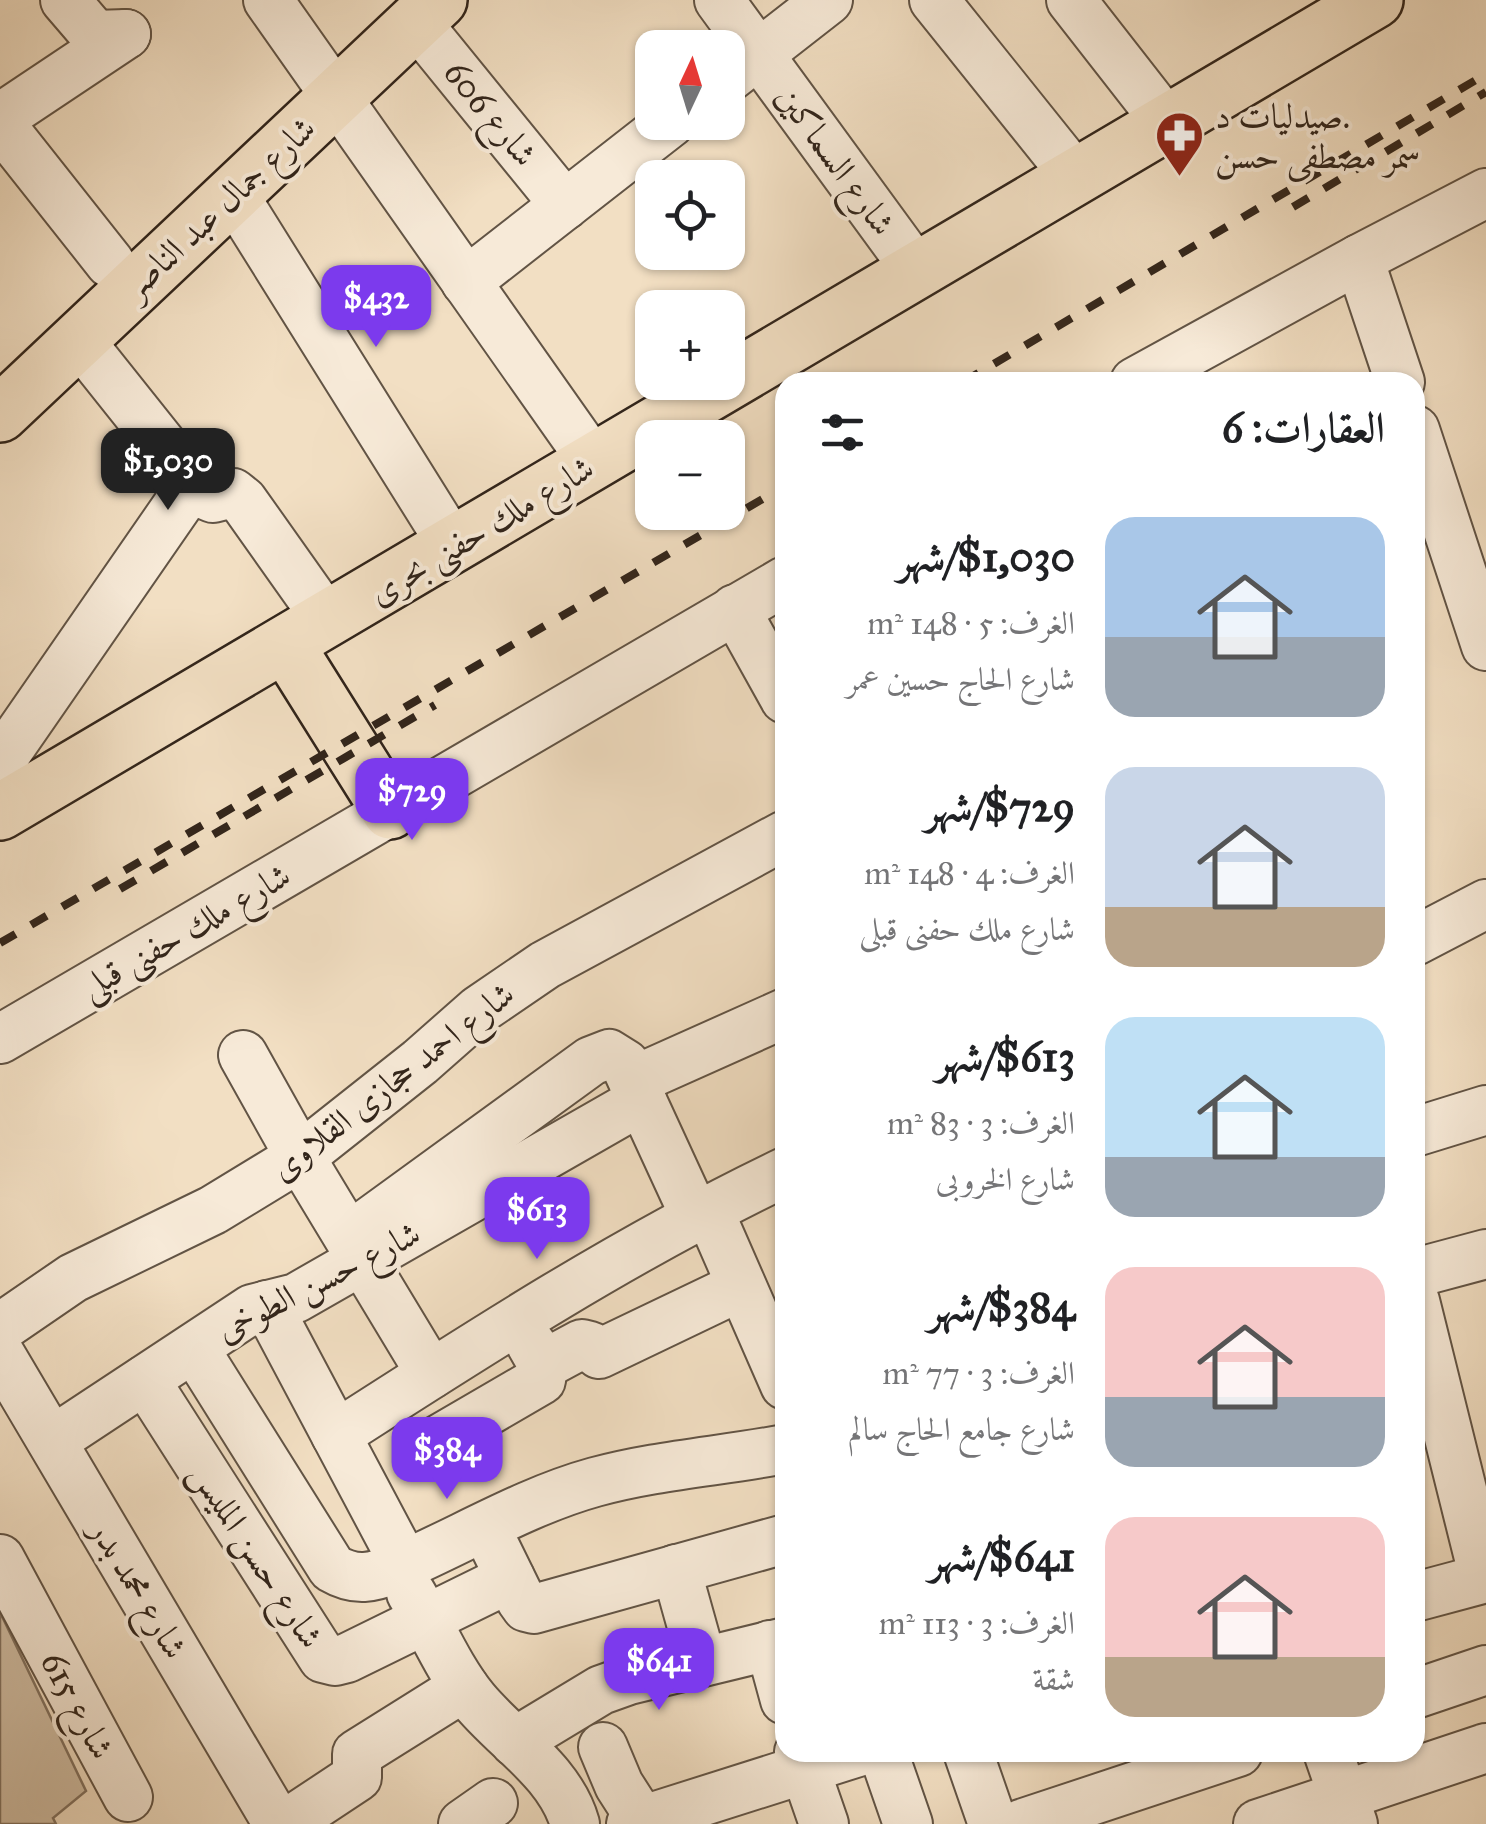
<!DOCTYPE html>
<html lang="ar">
<head>
<meta charset="utf-8">
<style>
	body { margin:0; font-family:"IM FELL Great Primer",Amiri,serif; background:#f6f6f6; color:#202124; direction:rtl; height:100vh; display:flex; flex-direction:column; font-size:38px; white-space:nowrap }
	* { box-sizing:border-box; margin:0 }
	p { font-size:32px; color:#757577 }
	.icon { flex:none; width:55px; height:55px; fill:none; stroke:currentColor; stroke-width:2; stroke-linecap:round; stroke-linejoin:round }
	.map { position:relative; flex:1; overflow:hidden; direction:ltr }
	.details { position:absolute; left:775px; top:372px; width:650px; height:1390px; display:flex; flex-direction:column; background:#fff; border-radius:30px; box-shadow:0 2px 8px #0004; direction:rtl }
	.details>* { flex:none }
	.needle { width:65px; rotate:4deg }
	.tools { position:absolute; left:635px; top:30px; display:grid; gap:20px }
	.tools a { display:grid; place-items:center; width:110px; height:110px; border-radius:20px; background:#fff; box-shadow:0 2px 8px #0004; font-size:50px }
	.price { position:absolute; translate:-50% -85px; padding:0 22px; border-radius:20px; background:#7c3aed; color:#fff; font-size:32px; line-height:65px; filter:drop-shadow(0 2px 5px #0008) }
	.price::after { content:''; position:absolute; left:50%; top:60px; width:30px; height:22px; margin-left:-15px; background:inherit; clip-path:polygon(0 0,100% 0,50% 100%) }
	.price.current { background:#222; color:#fff }
	ul { padding:0; list-style:none }
	li { display:flex; align-items:center; gap:30px; height:250px; padding:0 40px }
	li span { display:grid; place-items:center; flex:none; width:280px; height:200px; border-radius:30px; color:#555 }
	li>.icon { margin-inline-start:auto }
	span .icon { width:120px; height:120px; fill:#fffc; stroke-width:1 }
	li b { font-size:42px }
	h2 { display:flex; justify-content:space-between; align-items:center; height:120px; padding:0 40px; font-size:42px }
	.map>svg:first-child { display:block }
</style>
</head>
<body>
<div class="map">
<svg width="1486" height="1824" viewBox="0 0 1486 1824">
	<rect width="100%" height="100%" fill="#f2dfc3"/>
	<filter id="stains"><feTurbulence type="fractalNoise" baseFrequency=".002" numOctaves="4"/><feColorMatrix values="0 0 0 0 .2 0 0 0 0 .09 0 0 0 0 .02 0 0 0 .5 -.17"/></filter>
	<radialGradient id="worn" r=".72"><stop offset=".6" stop-color="#630" stop-opacity="0"/><stop offset="1" stop-color="#630" stop-opacity=".3"/></radialGradient>
	<!-- green -->
	<path fill="#d1bfa6" stroke="#827260" stroke-width="2.5" d="M0,1612l86,179 -33,27 3,6h-56z"/>
	<g fill="none" stroke-linecap="round" stroke-linejoin="round">
		<defs>
			<g id="minor">
				<path d="M65,0l30,35 31,-1"/>
				<path d="M268,0l326,463"/>
				<path d="M719,0l198,271"/>
				<path d="M934,0l142,177"/>
				<path d="M1071,0l96,123"/>
				<path d="M416,22l149,183"/>
				<path d="M728,78l100,-78"/>
				<path d="M0,118l126,-84"/>
				<path d="M0,124l110,139"/>
				<path d="M233,194l220,352"/>
				<path d="M1359,259l41,123"/>
				<path d="M466,282l205,-160"/>
				<path d="M79,340l122,153 12,5 20,-5 10,8 85,120"/>
				<path d="M1135,382l224,-123 127,-66"/>
				<path d="M1415,430l71,216"/>
				<path d="M735,609l50,90"/>
				<path d="M0,762l193,-279"/>
				<path d="M1415,941l71,-37"/>
				<path d="M0,1039l785,-458"/>
				<path d="M243,1055l57,102 131,217"/>
				<path d="M633,1081l152,-68"/>
				<path d="M1415,1132l71,-22"/>
				<path d="M708,1209l77,176"/>
				<path d="M349,1237l242,-176 18,-7 16,10 70,152"/>
				<path d="M1415,1273l71,-19"/>
				<path d="M1415,1301l69,277"/>
				<path d="M267,1305l138,260"/>
				<path d="M0,1328l73,-50 140,-68 87,-53 120,-95 59,-52 66,-45 240,-130"/>
				<path d="M194,1348l138,220c24,14 40,10 65,0 65,-28 129,-67 198,-86 62,-17 127,-21 190,-33"/>
				<path d="M0,1354l278,470"/>
				<path d="M543,1365l39,-21 8,2 9,8 142,-68"/>
				<path d="M145,1380l178,278 12,3 12,-3 163,-80"/>
				<path d="M336,1435c146,-94 292,-188 449,-263"/>
				<path d="M438,1440l103,-60 2,-15 -12,-21"/>
				<path d="M52,1441l200,-132 44,-11 346,-198"/>
				<path d="M496,1549l25,51 5,7 8,2 251,-70"/>
				<path d="M0,1559l128,238"/>
				<path d="M676,1569l26,93"/>
				<path d="M411,1593c21,35 37,75 63,107 33,40 86,71 101,124"/>
				<path d="M1415,1597l71,-19"/>
				<path d="M770,1645l15,55"/>
				<path d="M1415,1694l71,-24"/>
				<path d="M515,1742l86,-52 28,-10 156,-38"/>
				<path d="M603,1747l16,38 25,39"/>
				<path d="M799,1752l25,72"/>
				<path d="M883,1752l25,72"/>
				<path d="M968,1752l25,72"/>
				<path d="M1328,1752l25,72"/>
				<path d="M286,1824l71,-47v-23l107,-67"/>
				<path d="M463,1824l30,-21"/>
				<path d="M631,1824l227,-72"/>
				<path d="M1021,1824l217,-72"/>
				<path d="M1258,1824l228,-76"/>
			</g>
			<g id="major">
				<path d="M0,414l439,-414"/>
				<path d="M286,645l104,166"/>
				<path d="M0,812l1375,-812"/>
			</g>
		</defs>
		<!-- minor casing -->
		<use href="#minor" stroke="#625445" stroke-width="52"/>
		<!-- major casing -->
		<use href="#major" stroke="#32251b" stroke-width="60"/>
		<!-- minor -->
		<use href="#minor" stroke="#f7ead8" stroke-width="48"/>
		<!-- major -->
		<use href="#major" stroke="#f2dfc3" stroke-width="55"/>
		<!-- rail -->
		<g stroke="#32251b" stroke-width="8" stroke-dasharray="18 18" stroke-linecap="butt">
			<path d="M1293,207l193,-115"/>
			<path d="M963,382l523,-308"/>
			<path d="M120,889l315,-184"/>
			<path d="M0,943l785,-457"/>
		</g>
	</g>
	<!-- icons -->
	<defs>
		<symbol id="pharmacy-pin" viewBox="-11 -11 22 30"><path d="M0 17L-7.5 6A9.5 9.5 0 1 1 7.5 6Z" fill="#8f2418" stroke="#f7ead8"/><path d="M-2-6h4v4h4v4h-4v4h-4v-4h-4v-4h4Z" fill="#fff"/></symbol>
	</defs>
	<g fill-rule="evenodd">
		<use href="#pharmacy-pin" x="1152" y="108" width="55" height="75"/>
	</g>
	<g text-anchor="middle" stroke-width="8" stroke-linejoin="round" paint-order="stroke">
		<!-- street labels -->
		<g font-size="35" fill="#32251b" stroke="#f7ead8">
			<text transform="translate(491 113) rotate(51)" y="12">شارع 606</text>
			<text transform="translate(836 160) rotate(54)" y="12">شارع السماكين</text>
			<text transform="translate(219 207) rotate(-43)" y="12">شارع جمال عبد الناصر</text>
			<text transform="translate(481 530) rotate(-31)" y="12">شارع ملك حفنى بحرى</text>
			<text transform="translate(185 931) rotate(-30)" y="12">شارع ملك حفنى قبلى</text>
			<text transform="translate(392 1081) rotate(-38)" y="12">شارع احمد حجازى القلاوى</text>
			<text transform="translate(318 1281) rotate(-27)" y="12">شارع حسن الطوخى</text>
			<text transform="translate(257 1555) rotate(57)" y="12">شارع حسن المليس</text>
			<text transform="translate(139 1589) rotate(59)" y="12">شارع محمد بدر</text>
			<text transform="translate(78 1705) rotate(62)" y="12">شارع 615</text>
		</g>
		<!-- poi labels -->
		<g font-size="35" fill="#32251b" stroke="#f7ead8" text-anchor="start">
			<text x="1215" y="128">صيدليات د.<tspan x="1215" dy="40">سمر مصطفى حسن</tspan></text>
		</g>
	</g>
	<rect width="100%" height="100%" filter="url(#stains)"/>
	<rect width="100%" height="100%" fill="url(#worn)"/>
</svg>
<div class="tools">
<a><svg class="needle" viewBox="-14 -14 28 28"><path d="M0-13l5 13h-10z" fill="#e53935"/><path d="M0 13l5-13h-10z" fill="#757577"/></svg></a>
<a><svg class="icon" aria-label="locate" viewBox="0 0 24 24"><circle cx="12" cy="12" r="6"/><path d="M12 2v4M12 18v4M2 12h4M18 12h4"/></svg></a>
<a>+</a>
<a>−</a>
</div>
<b class="price" style="left:376px;top:350px">$432</b>
<b class="price current" style="left:168px;top:513px">$1,030</b>
<b class="price" style="left:412px;top:843px">$729</b>
<b class="price" style="left:537px;top:1262px">$613</b>
<b class="price" style="left:447px;top:1502px">$384</b>
<b class="price" style="left:659px;top:1713px">$641</b>
<section class="details">
<h2>العقارات: 6<svg class="icon" aria-label="filters" viewBox="0 0 24 24"><path d="M4 7h16M4 17h16"/><circle cx="9" cy="7" r="2"/><circle cx="15" cy="17" r="2"/></svg></h2>
<ul>
<li><span style="background:linear-gradient(#a9c7e8 60%,#9aa5b1 0)"><svg class="icon" aria-label="home" viewBox="0 0 24 24"><path d="M3 11l9-7 9 7M6 9v11h12V9"/></svg></span><div><b>$1,030/شهر</b><p>الغرف: 5 · 148 m²</p><p>شارع الحاج حسين عمر</p></div></li>
<li><span style="background:linear-gradient(#c9d6e8 70%,#b9a48a 0)"><svg class="icon" aria-label="home" viewBox="0 0 24 24"><path d="M3 11l9-7 9 7M6 9v11h12V9"/></svg></span><div><b>$729/شهر</b><p>الغرف: 4 · 148 m²</p><p>شارع ملك حفنى قبلى</p></div></li>
<li><span style="background:linear-gradient(#bfe0f5 70%,#9aa5b1 0)"><svg class="icon" aria-label="home" viewBox="0 0 24 24"><path d="M3 11l9-7 9 7M6 9v11h12V9"/></svg></span><div><b>$613/شهر</b><p>الغرف: 3 · 83 m²</p><p>شارع الخروبى</p></div></li>
<li><span style="background:linear-gradient(#f6c9c9 65%,#9aa5b1 0)"><svg class="icon" aria-label="home" viewBox="0 0 24 24"><path d="M3 11l9-7 9 7M6 9v11h12V9"/></svg></span><div><b>$384/شهر</b><p>الغرف: 3 · 77 m²</p><p>شارع جامع الحاج سالم</p></div></li>
<li><span style="background:linear-gradient(#f6c9c9 70%,#b9a48a 0)"><svg class="icon" aria-label="home" viewBox="0 0 24 24"><path d="M3 11l9-7 9 7M6 9v11h12V9"/></svg></span><div><b>$641/شهر</b><p>الغرف: 3 · 113 m²</p><p>شقة</p></div></li>
</ul>
</section>
</div>
</body>
</html>
